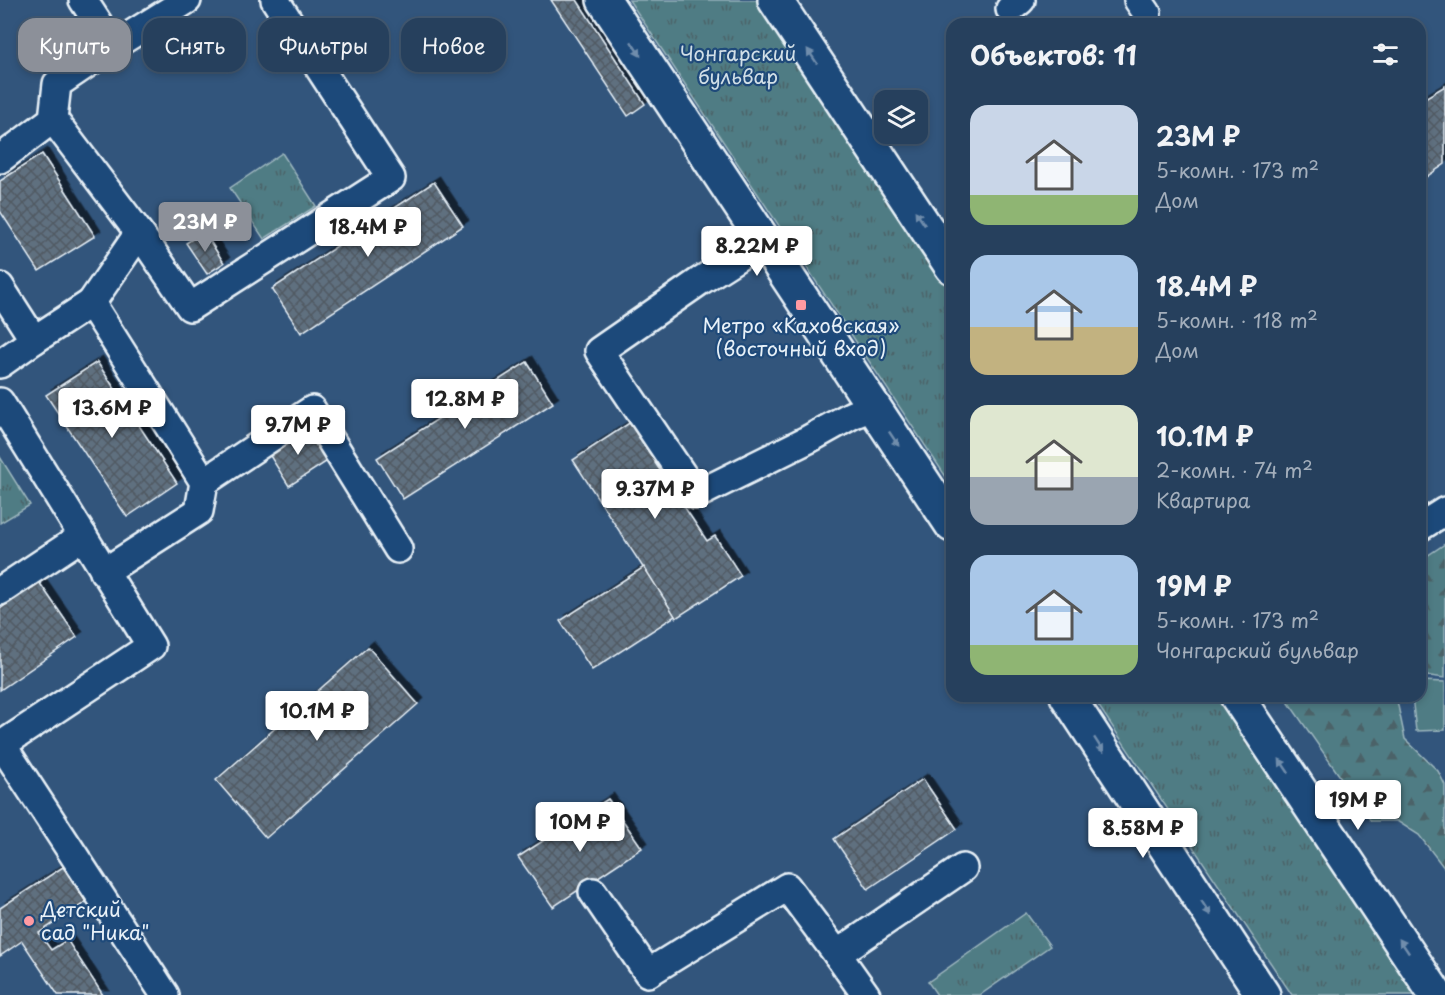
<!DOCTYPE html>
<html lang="ru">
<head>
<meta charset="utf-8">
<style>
	body { margin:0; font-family:"Playpen Sans",sans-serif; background:#2e4763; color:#f1f3f6; height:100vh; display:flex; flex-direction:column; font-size:22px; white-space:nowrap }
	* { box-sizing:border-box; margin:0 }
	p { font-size:20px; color:#a4afbc }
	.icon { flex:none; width:33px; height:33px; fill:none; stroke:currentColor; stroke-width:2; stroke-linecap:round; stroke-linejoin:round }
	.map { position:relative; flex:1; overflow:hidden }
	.drawer { position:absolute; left:946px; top:18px; width:480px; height:684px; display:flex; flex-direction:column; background:#26405d; border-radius:18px; box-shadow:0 3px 9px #0003,0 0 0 2px #425972 }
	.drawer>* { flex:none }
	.banner { position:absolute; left:18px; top:18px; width:570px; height:54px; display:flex; gap:12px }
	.fabs { position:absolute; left:874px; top:90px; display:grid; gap:12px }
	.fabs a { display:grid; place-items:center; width:54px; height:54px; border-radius:12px; background:#26405d; box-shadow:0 3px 9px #0003,0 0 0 2px #425972; font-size:30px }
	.price { position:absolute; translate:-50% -51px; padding:0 14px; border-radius:6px; background:#fff; color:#222; font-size:20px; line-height:39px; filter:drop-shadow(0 2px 3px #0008) }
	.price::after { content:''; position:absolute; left:50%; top:36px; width:18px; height:14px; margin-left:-9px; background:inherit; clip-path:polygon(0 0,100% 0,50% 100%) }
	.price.on { background:#8c9099; color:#fff }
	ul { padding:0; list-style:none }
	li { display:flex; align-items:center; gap:18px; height:150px; padding:0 24px }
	li span { display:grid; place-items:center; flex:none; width:168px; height:120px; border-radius:18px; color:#555 }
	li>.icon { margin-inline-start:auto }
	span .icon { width:72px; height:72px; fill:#fffc; stroke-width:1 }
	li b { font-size:26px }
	h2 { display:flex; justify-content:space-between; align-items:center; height:72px; padding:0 24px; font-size:26px }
	.chip { padding:0 21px; border-radius:18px; background:#26405d; box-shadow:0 3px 9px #0003,0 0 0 2px #425972; font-size:21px; line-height:54px }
	.chip.on { background:#8c9099; color:#fff }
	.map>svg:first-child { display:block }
</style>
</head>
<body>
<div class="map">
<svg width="1445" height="995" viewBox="0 0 1445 995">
	<defs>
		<pattern id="forest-firs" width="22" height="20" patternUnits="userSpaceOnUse" patternTransform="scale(1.5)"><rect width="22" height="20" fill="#507c84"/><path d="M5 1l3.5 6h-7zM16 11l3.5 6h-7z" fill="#4b6267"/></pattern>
		<pattern id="park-tufts" width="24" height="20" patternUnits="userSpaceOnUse" patternTransform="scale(1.5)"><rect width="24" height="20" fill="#507c84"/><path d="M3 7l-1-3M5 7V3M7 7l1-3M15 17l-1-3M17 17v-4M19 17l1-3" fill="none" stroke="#4b6267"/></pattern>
		<pattern id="building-cross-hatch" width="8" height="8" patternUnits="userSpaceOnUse" patternTransform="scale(1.5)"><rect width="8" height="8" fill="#5f6f7f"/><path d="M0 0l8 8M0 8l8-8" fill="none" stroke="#515a62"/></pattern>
		<filter id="shadow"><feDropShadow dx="5.5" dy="-5.5" stdDeviation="0" flood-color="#0009"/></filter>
	</defs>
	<rect width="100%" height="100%" fill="#32557c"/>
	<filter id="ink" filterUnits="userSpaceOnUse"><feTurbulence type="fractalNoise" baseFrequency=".0167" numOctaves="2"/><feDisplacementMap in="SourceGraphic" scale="12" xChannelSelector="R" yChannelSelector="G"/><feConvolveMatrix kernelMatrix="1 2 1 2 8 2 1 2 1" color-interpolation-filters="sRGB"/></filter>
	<g filter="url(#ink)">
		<!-- forest -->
		<g fill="url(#forest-firs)" stroke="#9cb6be" stroke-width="1.5">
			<path d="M1445,544v134l-15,-2 -9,1v-117z"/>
			<path d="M1284,696h112l9,43 33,32 7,14v84l-26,-34 -22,-14h-26z"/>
		</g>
		<!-- park -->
		<g fill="url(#park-tufts)" stroke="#9cb6be" stroke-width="1.5">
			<path d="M629,0h132l191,289v197z"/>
			<path d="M282,153l34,53 -52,33 -34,-51z"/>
			<path d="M0,457l30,48 -30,18z"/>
			<path d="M1092,696h131l198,299h-129z"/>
			<path d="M1026,913l24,33 -70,49h-43l-9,-13z"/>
		</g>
		<!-- garden -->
		<path fill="#507c84" stroke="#9cb6be" stroke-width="1.5" d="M1421,681l24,1v48l-29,1 -4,-35h8z"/>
		<!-- building -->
		<g fill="url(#building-cross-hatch)" stroke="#e8f1f8" stroke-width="1.5" filter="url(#shadow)">
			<path d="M551,0h26l68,104 -17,12z"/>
			<path d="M1445,86v78l-25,17v-80z"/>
			<path d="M42,154l53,82 -56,35 -39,-60v-30z"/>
			<path d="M434,182l29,44 -162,107 -29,-44z"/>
			<path d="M204,232l20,31 -17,11 -21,-31z"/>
			<path d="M97,362l80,121 -50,34 -81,-122z"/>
			<path d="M527,362l26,41 -150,96 -26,-41z"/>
			<path d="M637,418l25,40 -7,5 52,78 8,-5 26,40 -65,42 -103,-158z"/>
			<path d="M307,426l22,34 -40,26 -22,-35z"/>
			<path d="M644,567l31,49 -83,54 -32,-49z"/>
			<path d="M39,582l38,55 -77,53v-81z"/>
			<path d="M368,647l50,57 -152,134 -50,-58z"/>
			<path d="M923,779l34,50 -89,60 -34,-50z"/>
			<path d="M608,799l34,49 -89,59 -35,-50z"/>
			<path d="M63,867l23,35 -47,31 12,17 16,-10 36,55h-45l-36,-54 -22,15v-48z"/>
		</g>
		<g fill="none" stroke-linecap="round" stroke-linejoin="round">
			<defs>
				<g id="minor">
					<path d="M83,0l30,46"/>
					<path d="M1138,0l9,13"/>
					<path d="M1010,9l11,-9"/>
					<path d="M53,119l90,119 47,69 201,-129 -116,-178"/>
					<path d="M0,159l53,-40 4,-35 56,-38 74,-46"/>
					<path d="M763,241l-63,40 -101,70 97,144 113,-56 43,-24 21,-8"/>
					<path d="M0,287l34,53 -34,24"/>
					<path d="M91,303l48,-70"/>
					<path d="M34,340l57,-37 113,179 -5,29 -95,61"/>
					<path d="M0,402l151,244 -151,100"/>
					<path d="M204,482l108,-72 86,139"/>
					<path d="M1420,527l25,-16"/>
					<path d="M0,591l83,-55"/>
					<path d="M2,745l163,250"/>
					<path d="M593,892l55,81 139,-86 50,67"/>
					<path d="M866,995l-29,-41 126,-86"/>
				</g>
				<g id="major">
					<path d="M604,0l348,525"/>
					<path d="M775,0l177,267"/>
					<path d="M1067,696l196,299"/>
					<path d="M1237,696l199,299"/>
				</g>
			</defs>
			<!-- minor casing -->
			<use href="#minor" stroke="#e8f1f8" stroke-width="32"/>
			<!-- major casing -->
			<use href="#major" stroke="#e8f1f8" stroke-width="38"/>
			<!-- minor -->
			<use href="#minor" stroke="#1f4a7a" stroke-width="27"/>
			<!-- major -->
			<use href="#major" stroke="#1f4a7a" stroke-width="33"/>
		</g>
		<!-- one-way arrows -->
		<defs><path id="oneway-solid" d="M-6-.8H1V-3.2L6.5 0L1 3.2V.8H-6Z" transform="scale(1.5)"/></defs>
		<g fill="#6f8dac">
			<use href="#oneway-solid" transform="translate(636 49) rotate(57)"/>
			<use href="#oneway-solid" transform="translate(812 56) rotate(-124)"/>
			<use href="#oneway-solid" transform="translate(920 218) rotate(-124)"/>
			<use href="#oneway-solid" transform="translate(894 439) rotate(56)"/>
			<use href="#oneway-solid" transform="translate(1099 745) rotate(57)"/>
			<use href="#oneway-solid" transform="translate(1284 766) rotate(-124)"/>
			<use href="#oneway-solid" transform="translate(1206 908) rotate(57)"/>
			<use href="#oneway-solid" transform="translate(1404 946) rotate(-124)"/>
		</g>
	</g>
	<!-- markers -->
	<g fill="#ff9aa2" stroke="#1f4a7a" stroke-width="2">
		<rect x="795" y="299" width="12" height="12" rx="3"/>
		<circle cx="29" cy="921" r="6"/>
	</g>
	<g text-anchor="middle" stroke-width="4.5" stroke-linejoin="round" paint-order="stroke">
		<!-- park labels -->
		<g font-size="20" fill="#d1dfe7" stroke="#1f4a7a">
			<text x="738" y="61">Чонгарский<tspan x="738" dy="23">бульвар</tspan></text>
		</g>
		<!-- poi labels -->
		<g font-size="20" fill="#e8f1f8" stroke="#1f4a7a">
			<text x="801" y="333">Метро «Каховская»<tspan x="801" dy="23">(восточный вход)</tspan></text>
			<text x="41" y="917" text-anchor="start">Детский<tspan x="41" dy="23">сад "Ника"</tspan></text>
		</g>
	</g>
</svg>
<div class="fabs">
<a><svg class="icon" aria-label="layers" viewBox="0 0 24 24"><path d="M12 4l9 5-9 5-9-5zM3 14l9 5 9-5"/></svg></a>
</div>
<b class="price on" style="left:205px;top:253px">23M ₽</b>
<b class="price" style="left:368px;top:258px">18.4M ₽</b>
<b class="price" style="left:757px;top:277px">8.22M ₽</b>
<b class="price" style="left:465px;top:430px">12.8M ₽</b>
<b class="price" style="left:112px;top:439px">13.6M ₽</b>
<b class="price" style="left:298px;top:456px">9.7M ₽</b>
<b class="price" style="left:655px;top:520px">9.37M ₽</b>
<b class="price" style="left:317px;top:742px">10.1M ₽</b>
<b class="price" style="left:1358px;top:831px">19M ₽</b>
<b class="price" style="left:580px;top:853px">10M ₽</b>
<b class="price" style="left:1143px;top:859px">8.58M ₽</b>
<div class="banner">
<a class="chip on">Купить</a>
<a class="chip">Снять</a>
<a class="chip">Фильтры</a>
<a class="chip">Новое</a>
</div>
<section class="drawer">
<h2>Объектов: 11<svg class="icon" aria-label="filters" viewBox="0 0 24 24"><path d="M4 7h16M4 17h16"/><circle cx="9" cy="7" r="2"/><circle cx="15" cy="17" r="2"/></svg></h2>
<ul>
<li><span style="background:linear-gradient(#c9d6e8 75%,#8fb573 0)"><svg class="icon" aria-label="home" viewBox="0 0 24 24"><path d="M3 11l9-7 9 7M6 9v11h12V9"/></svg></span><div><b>23M ₽</b><p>5-комн. · 173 m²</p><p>Дом</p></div></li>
<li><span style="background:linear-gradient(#a9c7e8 60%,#c2b280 0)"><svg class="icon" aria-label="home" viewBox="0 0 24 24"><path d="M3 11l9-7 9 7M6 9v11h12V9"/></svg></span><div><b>18.4M ₽</b><p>5-комн. · 118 m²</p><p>Дом</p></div></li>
<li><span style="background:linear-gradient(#dfe7d0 60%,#9aa5b1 0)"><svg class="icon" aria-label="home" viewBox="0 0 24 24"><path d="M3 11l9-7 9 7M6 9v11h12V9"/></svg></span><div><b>10.1M ₽</b><p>2-комн. · 74 m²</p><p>Квартира</p></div></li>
<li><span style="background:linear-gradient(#a9c7e8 75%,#8fb573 0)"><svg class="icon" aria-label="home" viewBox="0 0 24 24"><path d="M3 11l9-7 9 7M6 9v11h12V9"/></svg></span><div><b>19M ₽</b><p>5-комн. · 173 m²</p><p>Чонгарский бульвар</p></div></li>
</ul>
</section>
</div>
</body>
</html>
